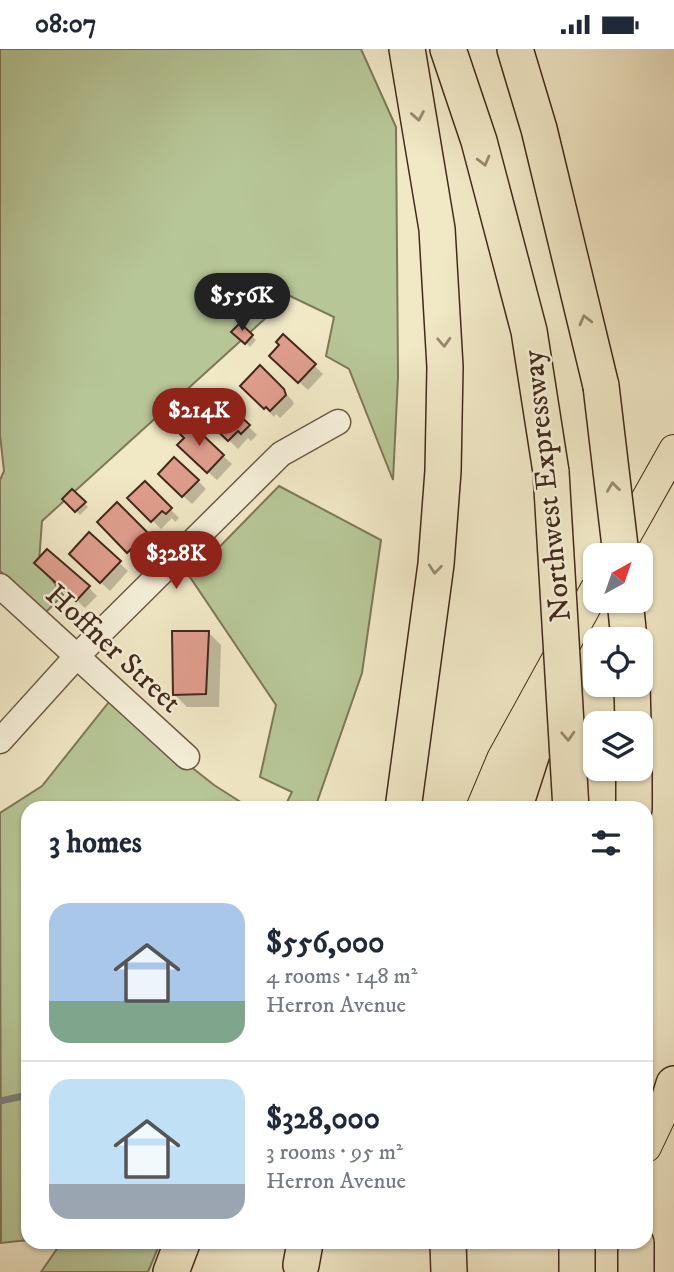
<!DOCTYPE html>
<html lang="en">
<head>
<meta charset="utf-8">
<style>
	body { margin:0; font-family:"IM FELL DW Pica",serif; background:#f2f2f3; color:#1f2937; height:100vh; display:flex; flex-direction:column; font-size:26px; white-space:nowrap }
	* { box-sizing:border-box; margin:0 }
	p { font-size:23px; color:#747a83 }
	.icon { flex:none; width:38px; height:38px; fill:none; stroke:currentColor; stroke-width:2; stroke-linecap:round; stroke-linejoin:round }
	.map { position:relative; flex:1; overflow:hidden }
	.panel { position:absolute; left:21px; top:752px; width:632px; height:448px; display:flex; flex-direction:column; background:#fff; border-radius:21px; box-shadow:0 2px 5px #0004 }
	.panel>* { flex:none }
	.needle { width:46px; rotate:40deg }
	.tools { position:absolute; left:583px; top:494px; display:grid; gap:14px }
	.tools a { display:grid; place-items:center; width:70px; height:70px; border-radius:14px; background:#fff; box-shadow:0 2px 5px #0004; font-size:35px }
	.price { position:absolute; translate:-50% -60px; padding:0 16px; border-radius:24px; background:#8f2418; color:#fff; font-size:23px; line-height:46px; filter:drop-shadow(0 2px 4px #0008) }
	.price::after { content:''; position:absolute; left:50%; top:42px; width:21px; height:16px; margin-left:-10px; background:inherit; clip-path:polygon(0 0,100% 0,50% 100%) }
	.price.selected { background:#222; color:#fff }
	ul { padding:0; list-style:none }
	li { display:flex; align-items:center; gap:21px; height:175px; padding:0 28px }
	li+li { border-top:2px solid #e0e1e3 }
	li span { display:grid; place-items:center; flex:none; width:196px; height:140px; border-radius:21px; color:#555 }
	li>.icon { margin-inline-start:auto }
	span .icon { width:84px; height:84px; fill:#fffc; stroke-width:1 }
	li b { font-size:30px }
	h2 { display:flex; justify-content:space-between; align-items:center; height:84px; padding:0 28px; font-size:30px }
	.status { display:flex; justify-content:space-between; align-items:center; height:49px; padding:0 35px; background:#fff; direction:ltr }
	.status svg { height:19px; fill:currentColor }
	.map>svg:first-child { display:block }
</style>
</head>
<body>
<div class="status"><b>08:07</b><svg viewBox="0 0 49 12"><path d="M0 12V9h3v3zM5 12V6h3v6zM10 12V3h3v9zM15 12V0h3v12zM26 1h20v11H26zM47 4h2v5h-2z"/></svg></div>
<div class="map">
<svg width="674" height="1223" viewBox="0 0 674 1223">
	<rect width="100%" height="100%" fill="#f1e8c6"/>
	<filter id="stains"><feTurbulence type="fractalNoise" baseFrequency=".00286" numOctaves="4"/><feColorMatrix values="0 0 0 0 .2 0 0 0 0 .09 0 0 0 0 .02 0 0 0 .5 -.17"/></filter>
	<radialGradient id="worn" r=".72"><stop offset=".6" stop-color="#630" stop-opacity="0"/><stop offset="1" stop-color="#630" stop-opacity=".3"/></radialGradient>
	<!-- green -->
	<g fill="#b7c697" stroke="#7d7859" stroke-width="2">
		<path d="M0,0h361l35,78 2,250 -5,103 -44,-111 -23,-13 8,-39 -44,-21 -248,225 -3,41 24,33 -18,18 -45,-42v-91l4,-9 -4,-36z"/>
		<path d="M279,437l102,54 -19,133 -47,135h-31l8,-16 -32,-15 16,-72 -86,-128z"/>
		<path d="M109,653l105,83 36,23 -222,1v431l-27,3 -1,-430 42,-27z"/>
		<path d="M61,1194h99l-12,29h-107z"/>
	</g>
	<!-- shadow -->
	<g fill="#0003">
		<path d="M240,276l16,15 -6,7 -16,-15z"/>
		<path d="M283,287l40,38 -15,16 -28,-25z"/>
		<path d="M260,318l32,33 2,4 -14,14 -4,-4 -2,3 -31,-31z"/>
		<path d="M227,356l30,30 -6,6 -3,-3 -10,11 -28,-27z"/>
		<path d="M188,405l35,2 9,8 -15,16z"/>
		<path d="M198,432l8,8 -14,15 -23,-21z"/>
		<path d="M145,434l34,35 -4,4 -3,-4 -11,11 -31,-31z"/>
		<path d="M72,442l16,16 -8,8 -16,-16z"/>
		<path d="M117,455l38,38 -18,18 -38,-38z"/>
		<path d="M90,486l38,36 -18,20 -39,-37z"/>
		<path d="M45,522l43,16 9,9 -12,12z"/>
		<path d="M208,583l13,13 -2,62h-32l-13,-13z"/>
	</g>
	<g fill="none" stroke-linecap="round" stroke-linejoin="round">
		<!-- stream -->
		<path stroke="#7b827e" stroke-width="7" d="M0,1052l28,-6"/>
	</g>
	<!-- building -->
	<g fill="#e09e8e" stroke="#43291b" stroke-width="2">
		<path d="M240,274l13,12 -8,9 -14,-12z"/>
		<path d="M283,285l33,30 -18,19 -29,-27 10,-11 -3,-3z"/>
		<path d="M260,316l24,24 2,6 -16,16 -4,-4 -2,2 -24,-23z"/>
		<path d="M226,354l24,22 -9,9 -3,-3 -10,10 -20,-19z"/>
		<path d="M189,373l35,33 -17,18 -30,-28 7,-7 -5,-5z"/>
		<path d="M174,408l25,23 -17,17 -24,-23z"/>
		<path d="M145,432l27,27 -6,6 -4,-3 -11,11 -24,-24z"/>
		<path d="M72,440l14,13 -11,10 -13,-13z"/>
		<path d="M117,453l31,31 -21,20 -30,-31z"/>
		<path d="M89,483l32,29 -21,22 -31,-29z"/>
		<path d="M47,500l43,37 -14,15 -42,-38z"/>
		<path d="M172,582h37l-3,63 -33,1z"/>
	</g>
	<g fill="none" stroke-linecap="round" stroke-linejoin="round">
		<defs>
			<g id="minor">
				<path d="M0,537l187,171"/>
				<path d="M0,692l76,-84 205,-203 57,-32"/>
			</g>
			<g id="major">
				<path d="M615,506l59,-105"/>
				<path d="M481,760l21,-50 93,-169"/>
				<path d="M646,1098l28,-59"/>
			</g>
			<g id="highway">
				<path d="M448,0l31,92 50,190 22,141"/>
				<path d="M515,0l24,80 62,257"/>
				<path d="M625,551l4,39"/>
				<path d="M632,635l1,39"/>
				<path d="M403,760l33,-245 7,-93 2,-104 -8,-138 -30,-180"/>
				<path d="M514,760l48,-149"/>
				<path d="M634,760v-41"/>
				<path d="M670,1048l4,-13"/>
				<path d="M448,1194l1,29"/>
				<path d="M577,1194v29"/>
				<path d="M301,1216l4,-22"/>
				<path d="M171,1223l11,-29"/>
				<path d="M636,1223v-29"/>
			</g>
		</defs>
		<!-- minor casing -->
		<use href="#minor" stroke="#6e5946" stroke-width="27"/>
		<!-- major casing -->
		<use href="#major" stroke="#43291b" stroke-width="32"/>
		<!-- highway casing -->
		<use href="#highway" stroke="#43291b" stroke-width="38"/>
		<!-- minor -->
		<use href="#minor" stroke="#f6f0da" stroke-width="24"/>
		<!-- major -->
		<use href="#major" stroke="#f1e8c6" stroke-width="30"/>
		<!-- highway -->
		<use href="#highway" stroke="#f1e8c6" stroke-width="35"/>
		<defs>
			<g id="highway-bridge">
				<path d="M601,337l20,169"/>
				<path d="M551,423l20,337"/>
			</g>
		</defs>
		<!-- highway-bridge casing -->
		<use href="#highway-bridge" stroke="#43291b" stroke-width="38" stroke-linecap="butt"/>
		<!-- highway-bridge -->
		<use href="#highway-bridge" stroke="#f1e8c6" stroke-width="35"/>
	</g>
	<!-- one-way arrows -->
	<defs><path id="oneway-chevron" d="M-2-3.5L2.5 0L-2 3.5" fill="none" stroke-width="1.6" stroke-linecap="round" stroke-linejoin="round" transform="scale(1.75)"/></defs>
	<g stroke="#9a8870">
		<use href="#oneway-chevron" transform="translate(418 67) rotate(80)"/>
		<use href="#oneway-chevron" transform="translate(484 112) rotate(75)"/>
		<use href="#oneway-chevron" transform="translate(585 271) rotate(-104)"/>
		<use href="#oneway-chevron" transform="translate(444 293) rotate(87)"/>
		<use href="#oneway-chevron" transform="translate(613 438) rotate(-97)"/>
		<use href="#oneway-chevron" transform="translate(435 520) rotate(96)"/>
		<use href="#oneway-chevron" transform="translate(568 687) rotate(87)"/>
	</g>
	<g text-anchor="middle" stroke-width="5" stroke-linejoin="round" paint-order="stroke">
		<!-- street labels -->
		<g font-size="30" fill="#43291b" stroke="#f6f0da">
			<text transform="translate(546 437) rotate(-96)" y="10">Northwest Expressway</text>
			<text transform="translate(114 599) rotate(43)" y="10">Hoffner Street</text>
		</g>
	</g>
	<rect width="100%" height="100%" filter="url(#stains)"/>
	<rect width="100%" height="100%" fill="url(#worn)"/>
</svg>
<div class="tools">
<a><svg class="needle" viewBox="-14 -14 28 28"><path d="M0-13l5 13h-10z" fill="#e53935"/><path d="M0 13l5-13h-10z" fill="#747a83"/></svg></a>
<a><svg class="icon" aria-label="locate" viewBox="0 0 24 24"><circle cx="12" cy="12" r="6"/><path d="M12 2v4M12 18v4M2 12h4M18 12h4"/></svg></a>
<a><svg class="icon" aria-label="layers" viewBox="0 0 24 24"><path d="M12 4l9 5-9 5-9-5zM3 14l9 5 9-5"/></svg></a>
</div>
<b class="price selected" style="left:242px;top:284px">$556K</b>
<b class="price" style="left:199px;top:399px">$214K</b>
<b class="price" style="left:176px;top:542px">$328K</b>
<section class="panel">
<h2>3 homes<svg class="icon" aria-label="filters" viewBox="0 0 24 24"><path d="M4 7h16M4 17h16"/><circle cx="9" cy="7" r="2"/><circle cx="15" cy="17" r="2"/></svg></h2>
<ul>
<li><span style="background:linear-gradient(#a9c7e8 70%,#7fa58c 0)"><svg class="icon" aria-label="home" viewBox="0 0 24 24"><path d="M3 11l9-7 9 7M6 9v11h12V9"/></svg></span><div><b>$556,000</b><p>4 rooms · 148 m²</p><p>Herron Avenue</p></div></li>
<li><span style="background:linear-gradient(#bfe0f5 75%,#9aa5b1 0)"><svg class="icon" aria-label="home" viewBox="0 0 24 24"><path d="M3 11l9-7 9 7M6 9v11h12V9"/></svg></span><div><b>$328,000</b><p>3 rooms · 95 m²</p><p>Herron Avenue</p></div></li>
</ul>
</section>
</div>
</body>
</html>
